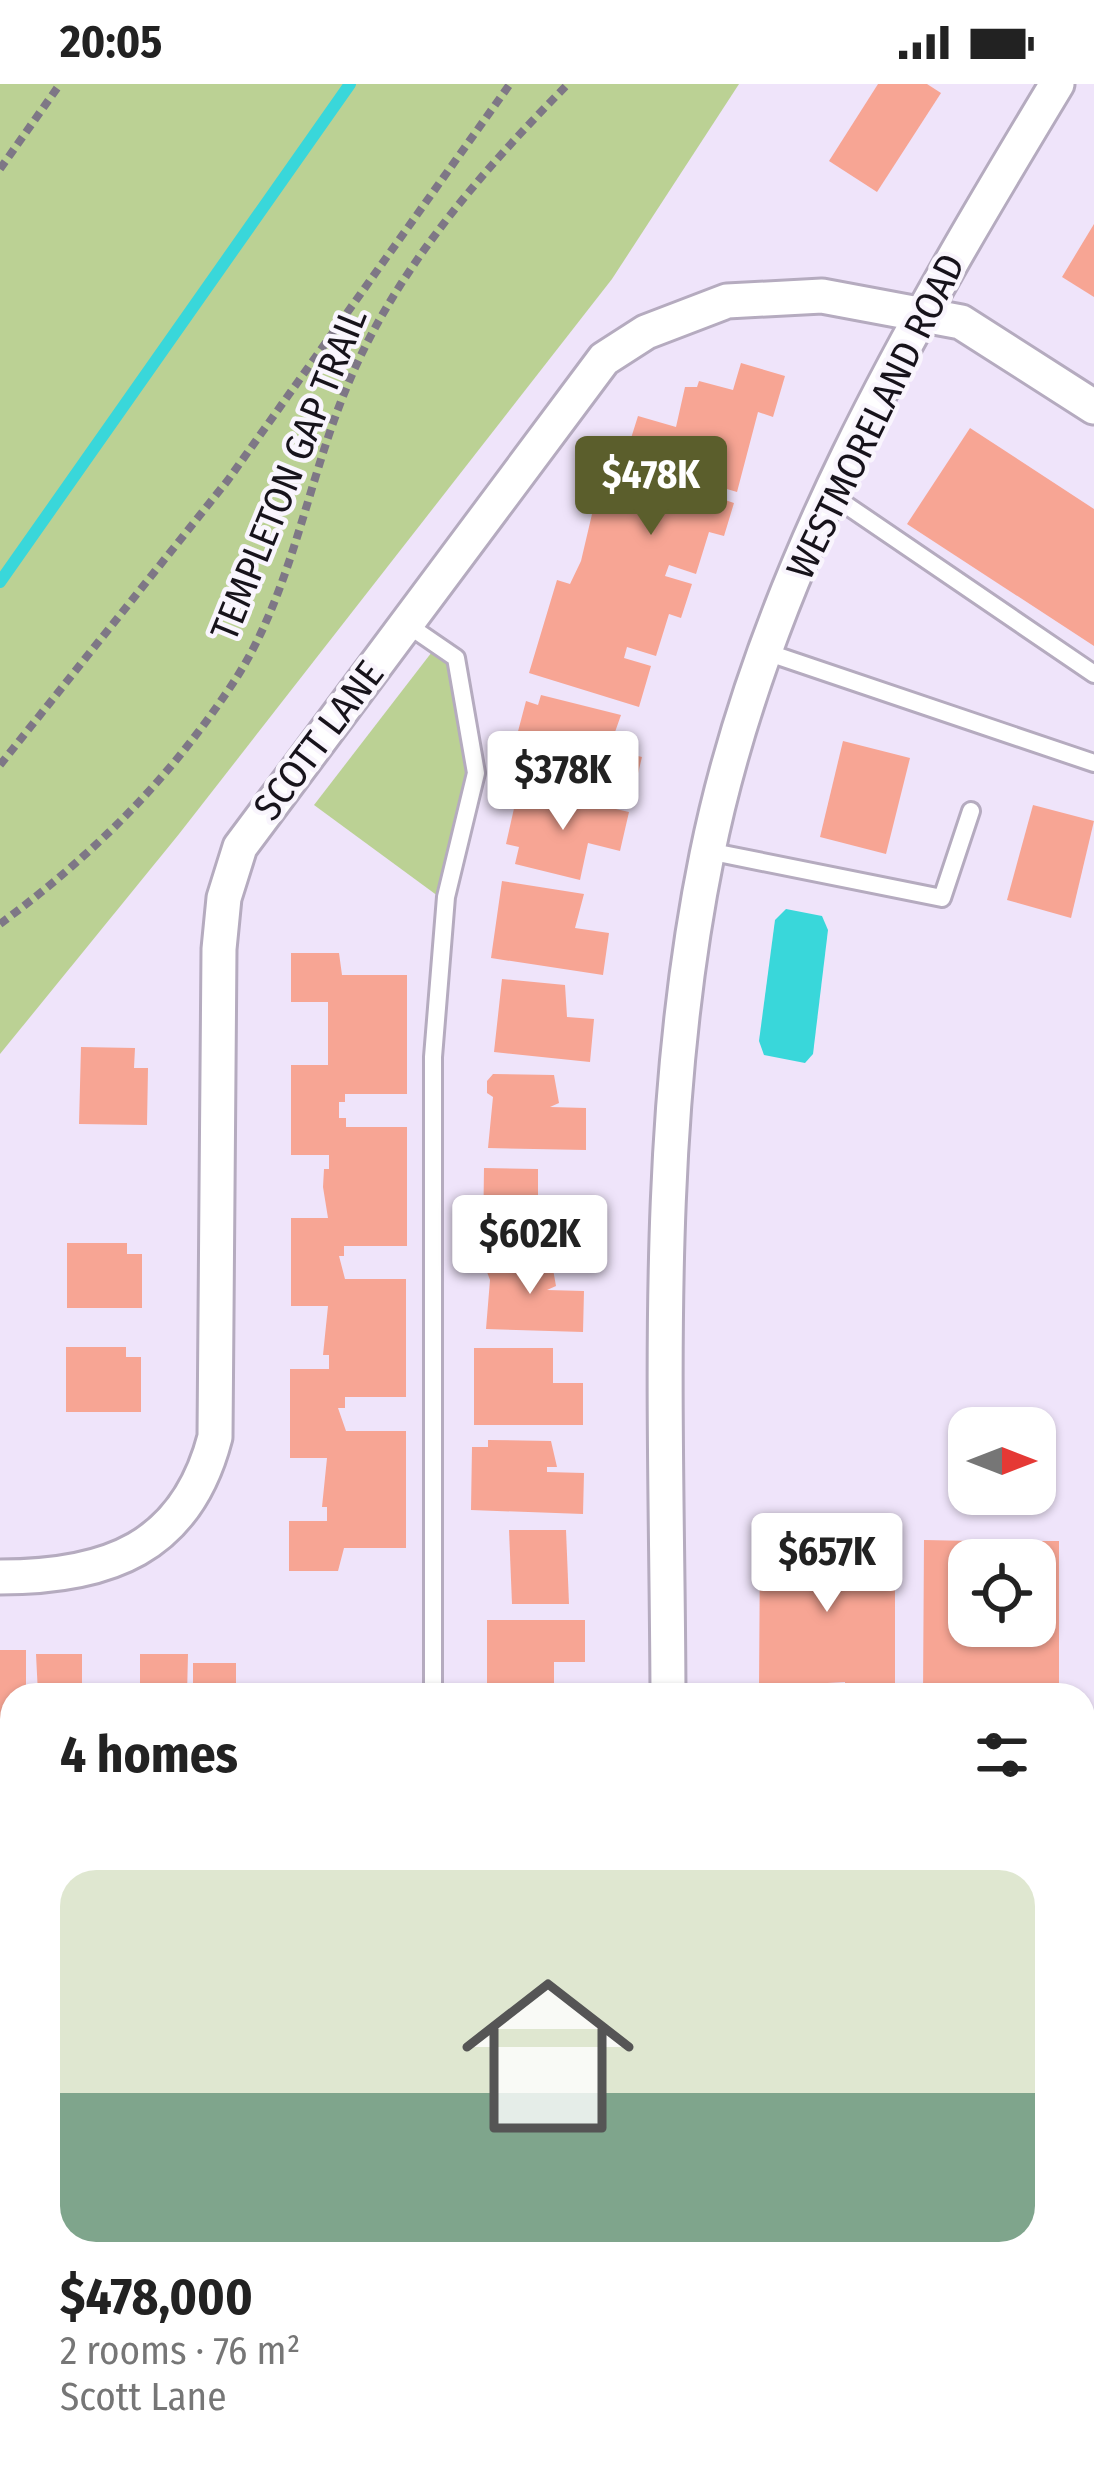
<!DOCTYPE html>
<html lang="en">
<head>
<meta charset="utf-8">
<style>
	body { margin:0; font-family:"Fira Sans Condensed",sans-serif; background:#f6f6f6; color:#222; height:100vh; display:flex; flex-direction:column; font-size:45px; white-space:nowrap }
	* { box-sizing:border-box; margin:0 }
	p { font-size:39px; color:#767676 }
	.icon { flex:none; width:66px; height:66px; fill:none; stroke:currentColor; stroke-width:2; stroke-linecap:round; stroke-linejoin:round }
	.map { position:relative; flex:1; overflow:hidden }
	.side { position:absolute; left:0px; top:1599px; width:1095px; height:804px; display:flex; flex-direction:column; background:#fff; border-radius:36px 36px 0 0; box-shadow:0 3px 9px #0004 }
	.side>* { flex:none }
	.needle { width:78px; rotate:90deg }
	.buttons { position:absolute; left:948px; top:1323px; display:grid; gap:24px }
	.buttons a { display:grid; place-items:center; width:108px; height:108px; border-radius:24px; background:#fff; box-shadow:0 3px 9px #0004; font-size:60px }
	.price { position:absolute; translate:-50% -102px; padding:0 27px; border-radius:12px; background:#fff; color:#222; font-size:39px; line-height:78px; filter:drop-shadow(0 3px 6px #0008) }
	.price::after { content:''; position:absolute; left:50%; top:72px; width:36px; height:27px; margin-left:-18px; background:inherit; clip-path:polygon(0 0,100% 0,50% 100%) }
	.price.active { background:#5b5e2c; color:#fff }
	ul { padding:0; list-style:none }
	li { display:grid; align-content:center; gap:24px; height:636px; padding:0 60px }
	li+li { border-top:3px solid #e0e0e0 }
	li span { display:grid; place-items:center; height:372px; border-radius:36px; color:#555 }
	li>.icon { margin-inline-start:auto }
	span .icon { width:216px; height:216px; fill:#fffc; stroke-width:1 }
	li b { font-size:51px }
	h2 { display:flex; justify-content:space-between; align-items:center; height:144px; padding:0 60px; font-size:51px }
	.status { display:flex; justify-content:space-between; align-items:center; height:84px; padding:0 60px; background:#fff; direction:ltr }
	.status svg { height:33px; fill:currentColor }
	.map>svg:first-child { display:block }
</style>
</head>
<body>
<div class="status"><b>20:05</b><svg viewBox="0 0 49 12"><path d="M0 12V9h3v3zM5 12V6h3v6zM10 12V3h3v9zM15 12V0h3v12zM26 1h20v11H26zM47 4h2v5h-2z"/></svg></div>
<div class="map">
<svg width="1094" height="2403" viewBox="0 0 1094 2403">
	<rect width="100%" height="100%" fill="#efe4fa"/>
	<!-- green -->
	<g fill="#bbd194">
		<path d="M0,0h739l-127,195 -433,555 -179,220z"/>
		<path d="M435,564l17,12 21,113 -31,126 -128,-94z"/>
	</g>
	<!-- water -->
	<path fill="#39d7da" d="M786,825l36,7 6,14 -15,124 -8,9 -41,-8 -5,-14 16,-121z"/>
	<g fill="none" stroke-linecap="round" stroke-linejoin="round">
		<!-- stream -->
		<path stroke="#39d7da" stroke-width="12" d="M0,498l350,-498"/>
	</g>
	<!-- building -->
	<g fill="#f7a594" fill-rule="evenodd">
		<path d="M878,0h49l14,9 -64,99 -48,-31z"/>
		<path d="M1094,140v73l-32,-20z"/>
		<path d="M741,279l44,13 -12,41 -15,-5 -21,80 -27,-8 -3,10 27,9 -10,33 -15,-4 -13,42 -27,-9 -4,11 27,8 -11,34 -12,-4 -13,42 -29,-9 -3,11 27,8 -12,41 -110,-34 28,-93 13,4 11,-23 15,-64 15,5 27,-86 38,11 9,-40h12l2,-6 34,9z"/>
		<path d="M970,344l124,81v137l-187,-122z"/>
		<path d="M541,611l80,20 -12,34 33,8 -10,41 -110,-29 7,-27 -13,-3 10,-38 12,4z"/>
		<path d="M843,657l67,17 -24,96 -66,-17z"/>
		<path d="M532,706l97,22 -9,39 -32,-8 -8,37 -65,-16 4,-17 -13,-3 9,-40 13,3z"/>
		<path d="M1033,721l61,16 -23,97 -64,-18z"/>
		<path d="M502,797l82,13 -9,34 34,5 -6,42 -112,-17z"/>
		<path d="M291,869h48l3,22h65v119h-62v8h-6v16h7v9h61v119h-63v10h-5l6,23h61v118h-61v11h-7l8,23h60v117h-62l-6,23h-49v-50h38v-14h-5l5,-49h-37v-89h39v-14h-6l5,-49h-37v-88h37l-5,-31 1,-18h5v-14h-38v-90h37v-63h-37z"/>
		<path d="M502,895l63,6 2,32 27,2 -4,43 -96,-10z"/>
		<path d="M81,963l54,1 -1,20h14l-1,57 -68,-1z"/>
		<path d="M493,990l61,1 5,28 -9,4 36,1v42l-98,-2 5,-51 -6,-4v-12z"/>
		<path d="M484,1084l54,1v30h15v43l-70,-1z"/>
		<path d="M67,1159h60v11h15v54h-75z"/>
		<path d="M490,1173l61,1 5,28 -9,4 37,1 -1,41 -97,-3 4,-49 -6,-16z"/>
		<path d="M66,1263h60v10h15v55h-75z"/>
		<path d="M474,1264h79v35h30v42h-109z"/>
		<path d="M488,1356l63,1 6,26h-10v5l37,1 -1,41 -112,-4 1,-63h16z"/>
		<path d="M509,1446h57l3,74h-57z"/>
		<path d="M924,1456l49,1v7h42v-7h44v154h-136zM969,1476h66v66h-66z"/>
		<path d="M760,1457l50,1v5l85,-5v146h-50v-6l-86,5z"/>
		<path d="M487,1536h98v42h-31v32h-67z"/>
		<path d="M0,1566h26v45h-14v70h-12z"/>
		<path d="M36,1570h46v35h58v-35h48l-1,41 -149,-1z"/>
		<rect x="193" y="1579" width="43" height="32"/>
		<rect x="0" y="1775" width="12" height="94"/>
		<rect x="0" y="2050" width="12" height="93"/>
		<rect x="1083" y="2067" width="11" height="69"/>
		<rect x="0" y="2156" width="12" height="89"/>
		<rect x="0" y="2264" width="12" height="90"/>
		<path d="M1083,2352l11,11v40h-52l-8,-8 4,-4h45z"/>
		<path d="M0,2369h12v22h42v12h-54z"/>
		<rect x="248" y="2391" width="65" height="12"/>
		<rect x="499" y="2391" width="57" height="12"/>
	</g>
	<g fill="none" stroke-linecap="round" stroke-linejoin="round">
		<defs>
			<g id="lane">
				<path d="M830,410l264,180"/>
				<path d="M405,539l51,35 20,115 -30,124 -13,160v638"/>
				<path d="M766,568l328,111"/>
				<path d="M708,767l234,47 29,-87"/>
				<path d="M0,1707h12"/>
				<path d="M931,2391v12"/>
				<path d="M410,2403v-12"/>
			</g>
			<g id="street">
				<path d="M0,1493c107,0 186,-28 215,-140l4,-488 5,-51 16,-51 364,-488 42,-27 81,-31 95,-5 139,26 133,85"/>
				<path d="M668,1611c-1,-279 -17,-564 39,-840 57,-281 204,-529 350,-771"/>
				<path d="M1083,1960h11"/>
				<path d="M0,1961h12"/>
				<path d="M669,2391v12"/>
				<path d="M154,2403v-12"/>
			</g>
		</defs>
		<!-- lane casing -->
		<use href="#lane" stroke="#b5abbf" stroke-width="22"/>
		<!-- street casing -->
		<use href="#street" stroke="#b5abbf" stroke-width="39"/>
		<!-- path -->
		<g stroke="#7e7786" stroke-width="8" stroke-dasharray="9 6" stroke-linecap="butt">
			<path d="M0,85l60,-85"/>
			<path d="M0,681l228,-285 282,-396"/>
			<path d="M0,840c93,-69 169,-144 233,-241 59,-89 74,-202 115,-299 48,-115 133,-212 220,-300"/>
		</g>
		<!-- lane -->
		<use href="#lane" stroke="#fff" stroke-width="16"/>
		<!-- street -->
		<use href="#street" stroke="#fff" stroke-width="33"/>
	</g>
	<g text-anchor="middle" stroke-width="9" stroke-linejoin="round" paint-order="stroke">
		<!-- street labels -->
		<g font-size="39" fill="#17131b" stroke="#f9f5fd">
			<text transform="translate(875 332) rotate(-64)" y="14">WESTMORELAND ROAD</text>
			<text transform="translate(288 390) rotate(-68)" y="14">TEMPLETON GAP TRAIL</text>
			<text transform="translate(318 656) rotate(-53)" y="14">SCOTT LANE</text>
		</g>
	</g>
</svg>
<div class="buttons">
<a><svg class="needle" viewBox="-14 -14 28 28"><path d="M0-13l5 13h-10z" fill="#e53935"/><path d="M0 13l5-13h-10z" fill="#767676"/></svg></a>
<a><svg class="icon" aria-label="locate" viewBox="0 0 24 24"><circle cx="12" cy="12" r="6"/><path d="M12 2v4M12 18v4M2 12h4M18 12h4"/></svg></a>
</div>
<b class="price active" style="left:651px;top:454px">$478K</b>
<b class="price" style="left:563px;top:749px">$378K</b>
<b class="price" style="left:530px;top:1213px">$602K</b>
<b class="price" style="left:827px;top:1531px">$657K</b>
<section class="side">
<h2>4 homes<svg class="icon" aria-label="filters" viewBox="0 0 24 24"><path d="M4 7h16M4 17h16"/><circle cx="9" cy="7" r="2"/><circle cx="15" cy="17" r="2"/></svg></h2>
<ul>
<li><span style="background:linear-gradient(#dfe7d0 60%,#7fa58c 0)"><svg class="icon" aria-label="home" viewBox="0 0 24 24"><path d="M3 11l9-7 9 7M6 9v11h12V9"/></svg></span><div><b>$478,000</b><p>2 rooms · 76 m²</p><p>Scott Lane</p></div></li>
</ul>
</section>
</div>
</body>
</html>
